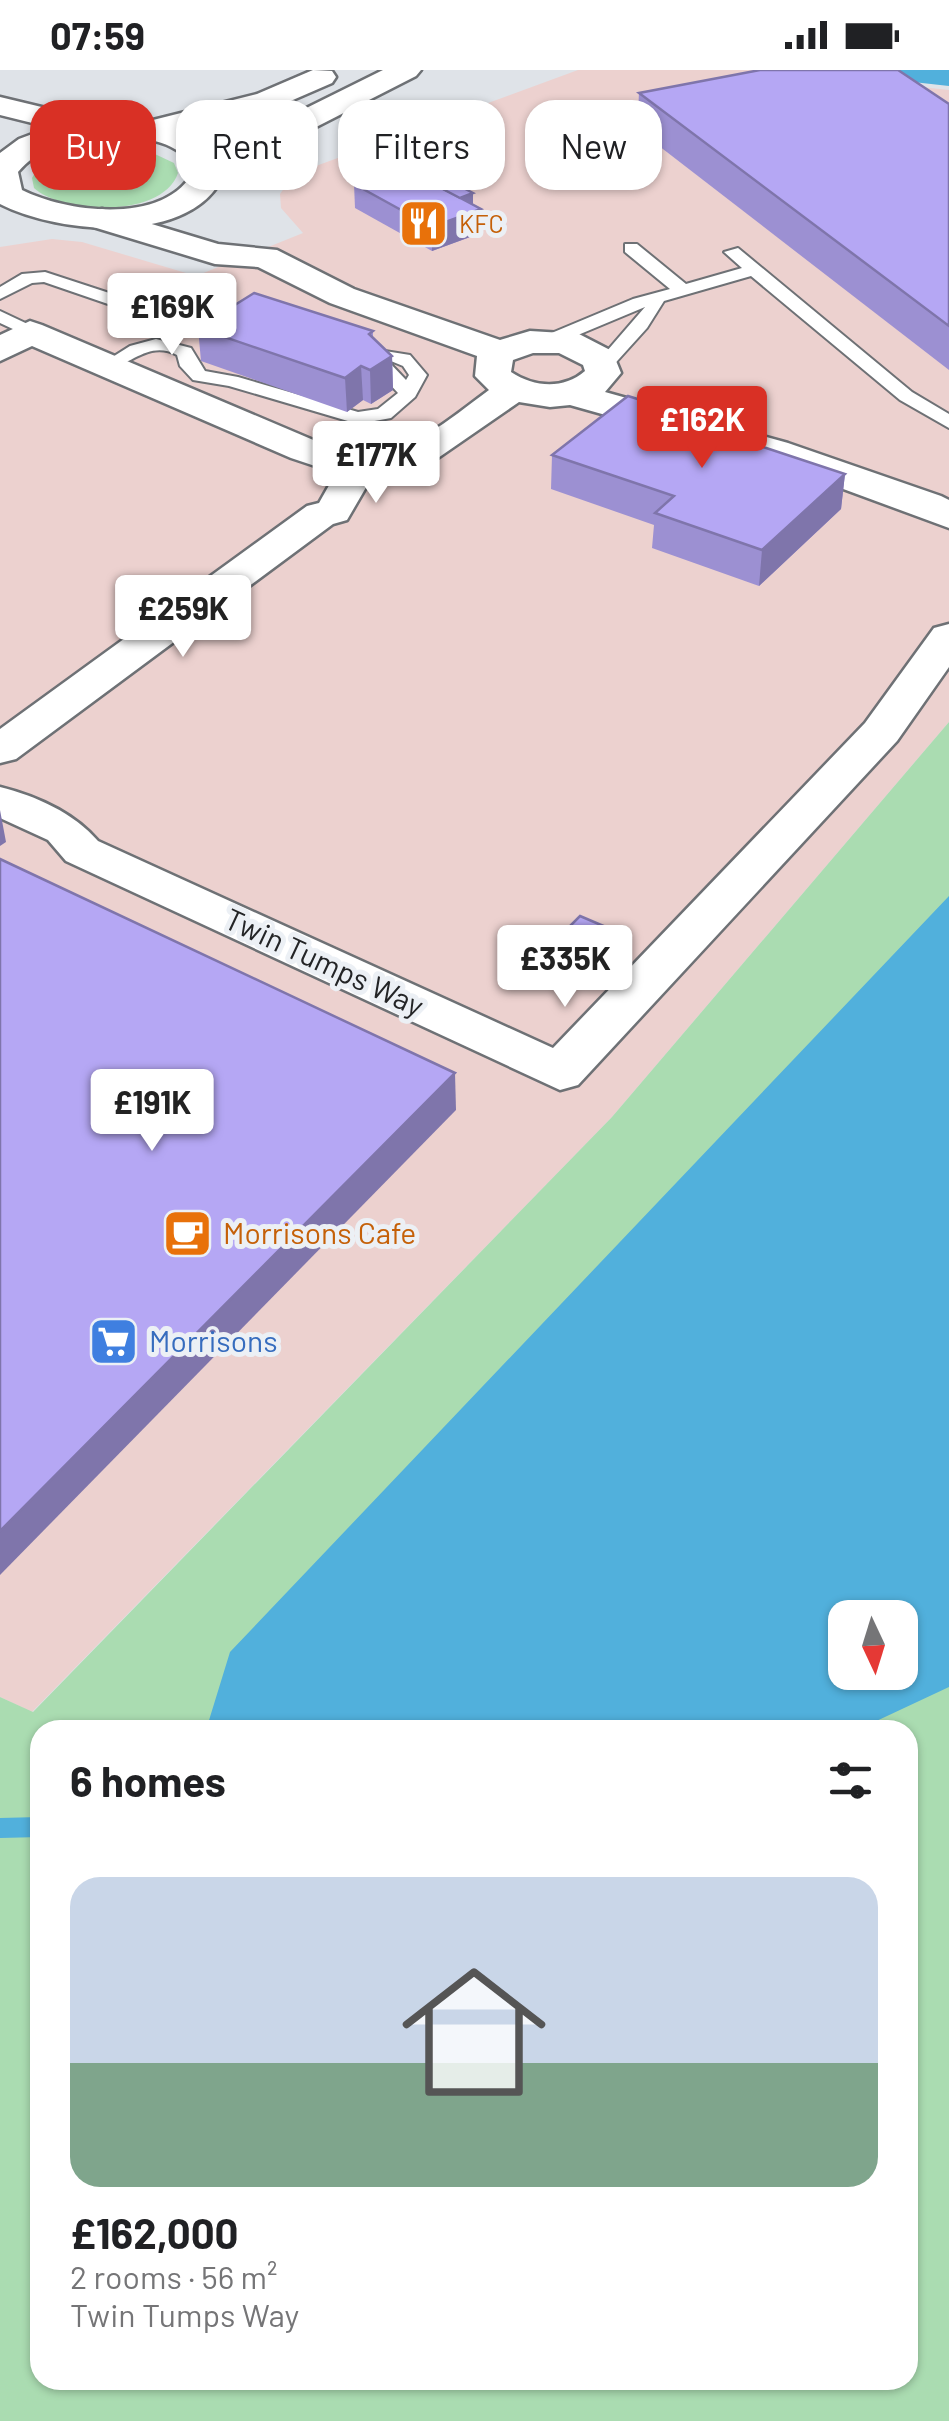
<!DOCTYPE html>
<html lang="en">
<head>
<meta charset="utf-8">
<style>
	body { margin:0; font-family:Barlow,sans-serif; background:#f6f6f6; color:#202124; height:100vh; display:flex; flex-direction:column; font-size:38px; white-space:nowrap }
	* { box-sizing:border-box; margin:0 }
	p { font-size:32px; color:#757577 }
	.icon { flex:none; width:55px; height:55px; fill:none; stroke:currentColor; stroke-width:2; stroke-linecap:round; stroke-linejoin:round }
	.map { position:relative; flex:1; overflow:hidden }
	.sheet { position:absolute; left:30px; top:1650px; width:888px; height:670px; display:flex; flex-direction:column; background:#fff; border-radius:30px; box-shadow:0 2px 8px #0004 }
	.sheet>* { flex:none }
	.banner { position:absolute; left:30px; top:30px; width:890px; height:90px; display:flex; gap:20px }
	.needle { width:65px; rotate:176deg }
	.buttons { position:absolute; left:828px; top:1530px; display:grid; gap:20px }
	.buttons a { display:grid; place-items:center; width:90px; height:90px; border-radius:20px; background:#fff; box-shadow:0 2px 8px #0004; font-size:50px }
	.price { position:absolute; translate:-50% -85px; padding:0 22px; border-radius:10px; background:#fff; color:#222; font-size:32px; line-height:65px; filter:drop-shadow(0 2px 5px #0008) }
	.price::after { content:''; position:absolute; left:50%; top:60px; width:30px; height:22px; margin-left:-15px; background:inherit; clip-path:polygon(0 0,100% 0,50% 100%) }
	.price.selected { background:#d93025; color:#fff }
	ul { padding:0; list-style:none }
	li { display:grid; align-content:center; gap:20px; height:530px; padding:0 40px }
	li+li { border-top:2px solid #e0e0e0 }
	li span { display:grid; place-items:center; height:310px; border-radius:30px; color:#555 }
	li>.icon { margin-inline-start:auto }
	span .icon { width:180px; height:180px; fill:#fffc; stroke-width:1 }
	li b { font-size:42px }
	h2 { display:flex; justify-content:space-between; align-items:center; height:120px; padding:0 40px; font-size:42px }
	.chip { padding:0 35px; border-radius:30px; background:#fff; box-shadow:0 2px 8px #0004; font-size:35px; line-height:90px }
	.chip.selected { background:#d93025; color:#fff }
	.status { display:flex; justify-content:space-between; align-items:center; height:70px; padding:0 50px; background:#fff; direction:ltr }
	.status svg { height:28px; fill:currentColor }
	.map>svg:first-child { display:block }
</style>
</head>
<body>
<div class="status"><b>07:59</b><svg viewBox="0 0 49 12"><path d="M0 12V9h3v3zM5 12V6h3v6zM10 12V3h3v9zM15 12V0h3v12zM26 1h20v11H26zM47 4h2v5h-2z"/></svg></div>
<div class="map">
<svg width="949" height="2351" viewBox="0 0 949 2351">
	<rect width="100%" height="100%" fill="#dfe3e8"/>
	<!-- commercial -->
	<path fill="#ecd1cf" d="M578,0h183l188,20v632l-337,395 -580,595 -32,-15v-1450l52,-8 30,3 114,34 107,-43 -22,-25 -1,-14 14,-20z"/>
	<!-- green -->
	<g fill="#aadcb1" fill-rule="evenodd">
		<path d="M119,75l23,3 32,15 4,10c-15,45 -114,42 -144,15l-2,-10c15,-30 56,-31 87,-33z"/>
		<path d="M949,652v1699h-949v-724l33,15 579,-595zM845,1548h55v54h-55zM40,1660h868v650h-868z"/>
	</g>
	<!-- water -->
	<path fill="#51b0dc" fill-rule="evenodd" d="M949,826v791l-79,37 -4,6h-660l24,-78zM845,1548h55v54h-55z"/>
	<g fill="none" stroke-linecap="round" stroke-linejoin="round">
		<!-- stream -->
		<path fill="#51b0dc" fill-rule="evenodd" d="M40,1747v20l-40,1v-20z"/>
		<!-- canal -->
		<path fill="#51b0dc" fill-rule="evenodd" d="M863,0h86v16l-81,-9z"/>
		<defs>
			<g id="lane">
				<path d="M625,174h12l49,40 56,-16 -18,-16 14,-4 174,144 37,22v14l-49,-28 -149,-124 -87,25 -17,27 -38,42h-12l-3,-4 51,-59 -91,38h-12v-8l91,-38 37,-10 -45,-37z"/>
				<path d="M45,202l113,37 2,12 84,-6 9,5 -9,5 -105,11 -9,-5 12,-7 1,-8 -99,-34 -12,1 -32,16v-12l22,-13z"/>
				<path d="M0,241l36,17 3,4 -9,5 -30,-14z"/>
				<path d="M156,269l35,9 14,23 33,6 120,35 20,-3 20,-16 -26,-28 -20,-10 8,-8 50,8 17,20 -12,22 -24,21 -33,6 -129,-38 -36,-6 -13,-14 -3,-11c-26,-14 -44,7 -68,15l-9,-5 30,-19zM386,289l17,7 6,9 -3,5z"/>
			</g>
			<g id="street">
				<path d="M0,27l104,25 4,7 -4,7 -11,2 -93,-23z"/>
				<path d="M102,139l116,35 59,6 77,39 146,51 30,-9 49,3 33,17 9,22 -16,19 183,51 153,53 8,4v28l-187,-69 -192,-54 -20,2 -31,-5 -84,58 -63,17 -25,43 -14,4 -317,235 -16,4v-34l307,-223 12,-3 17,-30 -45,-15 -259,-112 -32,15v-26l30,-14 12,4 276,117c74,30 114,-10 171,-52l-14,-14 2,-20 -147,-53 -72,-36 -43,-3 -125,-38 -4,-7 4,-7zM533,283h26l24,12 2,6c-22,19 -51,16 -74,1l2,-12z"/>
				<path d="M949,554v43l-52,74 -319,344 -18,5 -494,-229 -18,-21 -48,-22v-31c36,9 74,26 98,54l455,207 312,-325 69,-95z"/>
			</g>
			<path id="primary" d="M313,0l19,1 4,6 -4,6 -53,23 -93,24 30,23 167,-83h38l-5,6 -192,98c-31,73 -166,60 -224,30v-51l19,-14 24,-9 50,-10 56,1 108,-27zM93,68c36,-1 80,-4 102,30 -26,58 -127,45 -173,22l-4,-18c19,-23 46,-29 75,-34z"/>
		</defs>
		<!-- lane casing -->
		<use href="#lane" stroke="#6e7175" stroke-width="4"/>
		<!-- street casing -->
		<use href="#street" stroke="#6e7175" stroke-width="5"/>
		<!-- primary casing -->
		<use href="#primary" stroke="#6e7175" stroke-width="5"/>
		<!-- lane -->
		<use href="#lane" fill="#fff" fill-rule="evenodd"/>
		<!-- street -->
		<use href="#street" fill="#fff" fill-rule="evenodd"/>
		<!-- primary -->
		<use href="#primary" fill="#fff" fill-rule="evenodd"/>
	</g>
	<!-- wall -->
	<g fill="#9c90d2">
		<path d="M639,23l310,11v266l-312,-241z"/>
		<path d="M354,114l119,21 8,28 -49,18 -77,-43z"/>
		<path d="M198,258l175,3v8l19,17 1,34 -22,14 -8,-4 -16,12 -146,-51z"/>
		<path d="M748,373l97,31 -4,35 -82,77 -107,-38 2,-23 -103,-36 1,-34z"/>
		<path d="M619,877l-32,34 -41,-17 1,-15z"/>
	</g>
	<!-- shaded-wall -->
	<g fill="#7f75ab">
		<path d="M473,123v13l-25,-4z"/>
		<path d="M481,139v24l-49,18v-24z"/>
		<path d="M392,286l1,34 -22,14 -1,-34z"/>
		<path d="M361,296l2,34 -16,12 -2,-34z"/>
		<path d="M845,404l-4,35 -82,77 3,-36z"/>
		<path d="M0,740l6,32 -6,4z"/>
		<path d="M620,863l-1,14 -32,34v-14z"/>
		<path d="M455,1003l1,37 -456,465v-44z"/>
	</g>
	<!-- building -->
	<g fill="#b5a7f4" stroke="#7f75ab" stroke-width="2.5">
		<path d="M760,0h138l51,34v222l-310,-233z"/>
		<path d="M402,97l79,42 -49,18 -78,-43z"/>
		<path d="M452,112l21,11 -13,5 -21,-11z"/>
		<path d="M254,223l119,38 -4,3 23,22 -22,14 -9,-4 -16,12 -147,-50z"/>
		<path d="M628,326l121,38 -7,6 103,34 -83,76 -107,-37 19,-17 -122,-41z"/>
		<path d="M0,789l455,214 -455,458z"/>
		<path d="M580,846l40,17 -33,34 -40,-18z"/>
	</g>
	<!-- icons -->
	<defs>
		<symbol id="restaurant-square" viewBox="-11 -11 22 22"><rect x="-9" y="-9" width="18" height="18" rx="4" fill="#e8710a" stroke="#ecf0f5"/><path d="M-5-6h1v4h1v-4h1v4h1v-4h1v5L-1.5 .5V6h-2V.5L-5-1ZM5-6V6H3V1.5H1.5Q1.5-4 5-6Z" fill="#fff"/></symbol>
		<symbol id="cafe-square" viewBox="-11 -11 22 22"><rect x="-9" y="-9" width="18" height="18" rx="4" fill="#e8710a" stroke="#ecf0f5"/><path d="M-5.5-4.5H6V0H3Q3 3.5 0 3.5H-2.5Q-5.5 3.5-5.5 0ZM3-3.2v2h1.7v-2ZM-6 4.5H4V6H-6Z" fill="#fff"/></symbol>
		<symbol id="supermarket-square" viewBox="-11 -11 22 22"><rect x="-9" y="-9" width="18" height="18" rx="4" fill="#3f7fe0" stroke="#ecf0f5"/><path d="M-6-5.5h2.5l.6 2H6L4.5 2H-2.5L-4.4-4H-6ZM-1.5 3.2a1.3 1.3 0 1 0 .1 0ZM3 3.2a1.3 1.3 0 1 0 .1 0Z" fill="#fff"/></symbol>
	</defs>
	<g fill-rule="evenodd">
		<use href="#restaurant-square" x="396" y="126" width="55" height="55"/>
		<use href="#cafe-square" x="160" y="1136" width="55" height="55"/>
		<use href="#supermarket-square" x="86" y="1244" width="55" height="55"/>
	</g>
	<g text-anchor="middle" stroke-width="10" stroke-linejoin="round" paint-order="stroke">
		<!-- far-food labels -->
		<g font-size="25" fill="#c56008" stroke="#ecf0f5" text-anchor="start">
			<text x="459" y="163">KFC</text>
		</g>
		<!-- street labels -->
		<g font-size="30" fill="#232426" stroke="#ecf0f5">
			<text transform="translate(324 893) rotate(25)" y="10">Twin Tumps Way</text>
		</g>
		<!-- food labels -->
		<g font-size="30" fill="#c56008" stroke="#ecf0f5" text-anchor="start">
			<text x="223" y="1174">Morrisons Cafe</text>
		</g>
		<!-- shop labels -->
		<g font-size="30" fill="#366cbe" stroke="#ecf0f5" text-anchor="start">
			<text x="149" y="1282">Morrisons</text>
		</g>
	</g>
</svg>
<div class="buttons">
<a><svg class="needle" viewBox="-14 -14 28 28"><path d="M0-13l5 13h-10z" fill="#e53935"/><path d="M0 13l5-13h-10z" fill="#757577"/></svg></a>
</div>
<b class="price" style="left:172px;top:288px">£169K</b>
<b class="price selected" style="left:702px;top:401px">£162K</b>
<b class="price" style="left:376px;top:436px">£177K</b>
<b class="price" style="left:183px;top:590px">£259K</b>
<b class="price" style="left:565px;top:940px">£335K</b>
<b class="price" style="left:152px;top:1084px">£191K</b>
<div class="banner">
<a class="chip selected">Buy</a>
<a class="chip">Rent</a>
<a class="chip">Filters</a>
<a class="chip">New</a>
</div>
<section class="sheet">
<h2>6 homes<svg class="icon" aria-label="filters" viewBox="0 0 24 24"><path d="M4 7h16M4 17h16"/><circle cx="9" cy="7" r="2"/><circle cx="15" cy="17" r="2"/></svg></h2>
<ul>
<li><span style="background:linear-gradient(#c9d6e8 60%,#7fa58c 0)"><svg class="icon" aria-label="home" viewBox="0 0 24 24"><path d="M3 11l9-7 9 7M6 9v11h12V9"/></svg></span><div><b>£162,000</b><p>2 rooms · 56 m²</p><p>Twin Tumps Way</p></div></li>
</ul>
</section>
</div>
</body>
</html>
